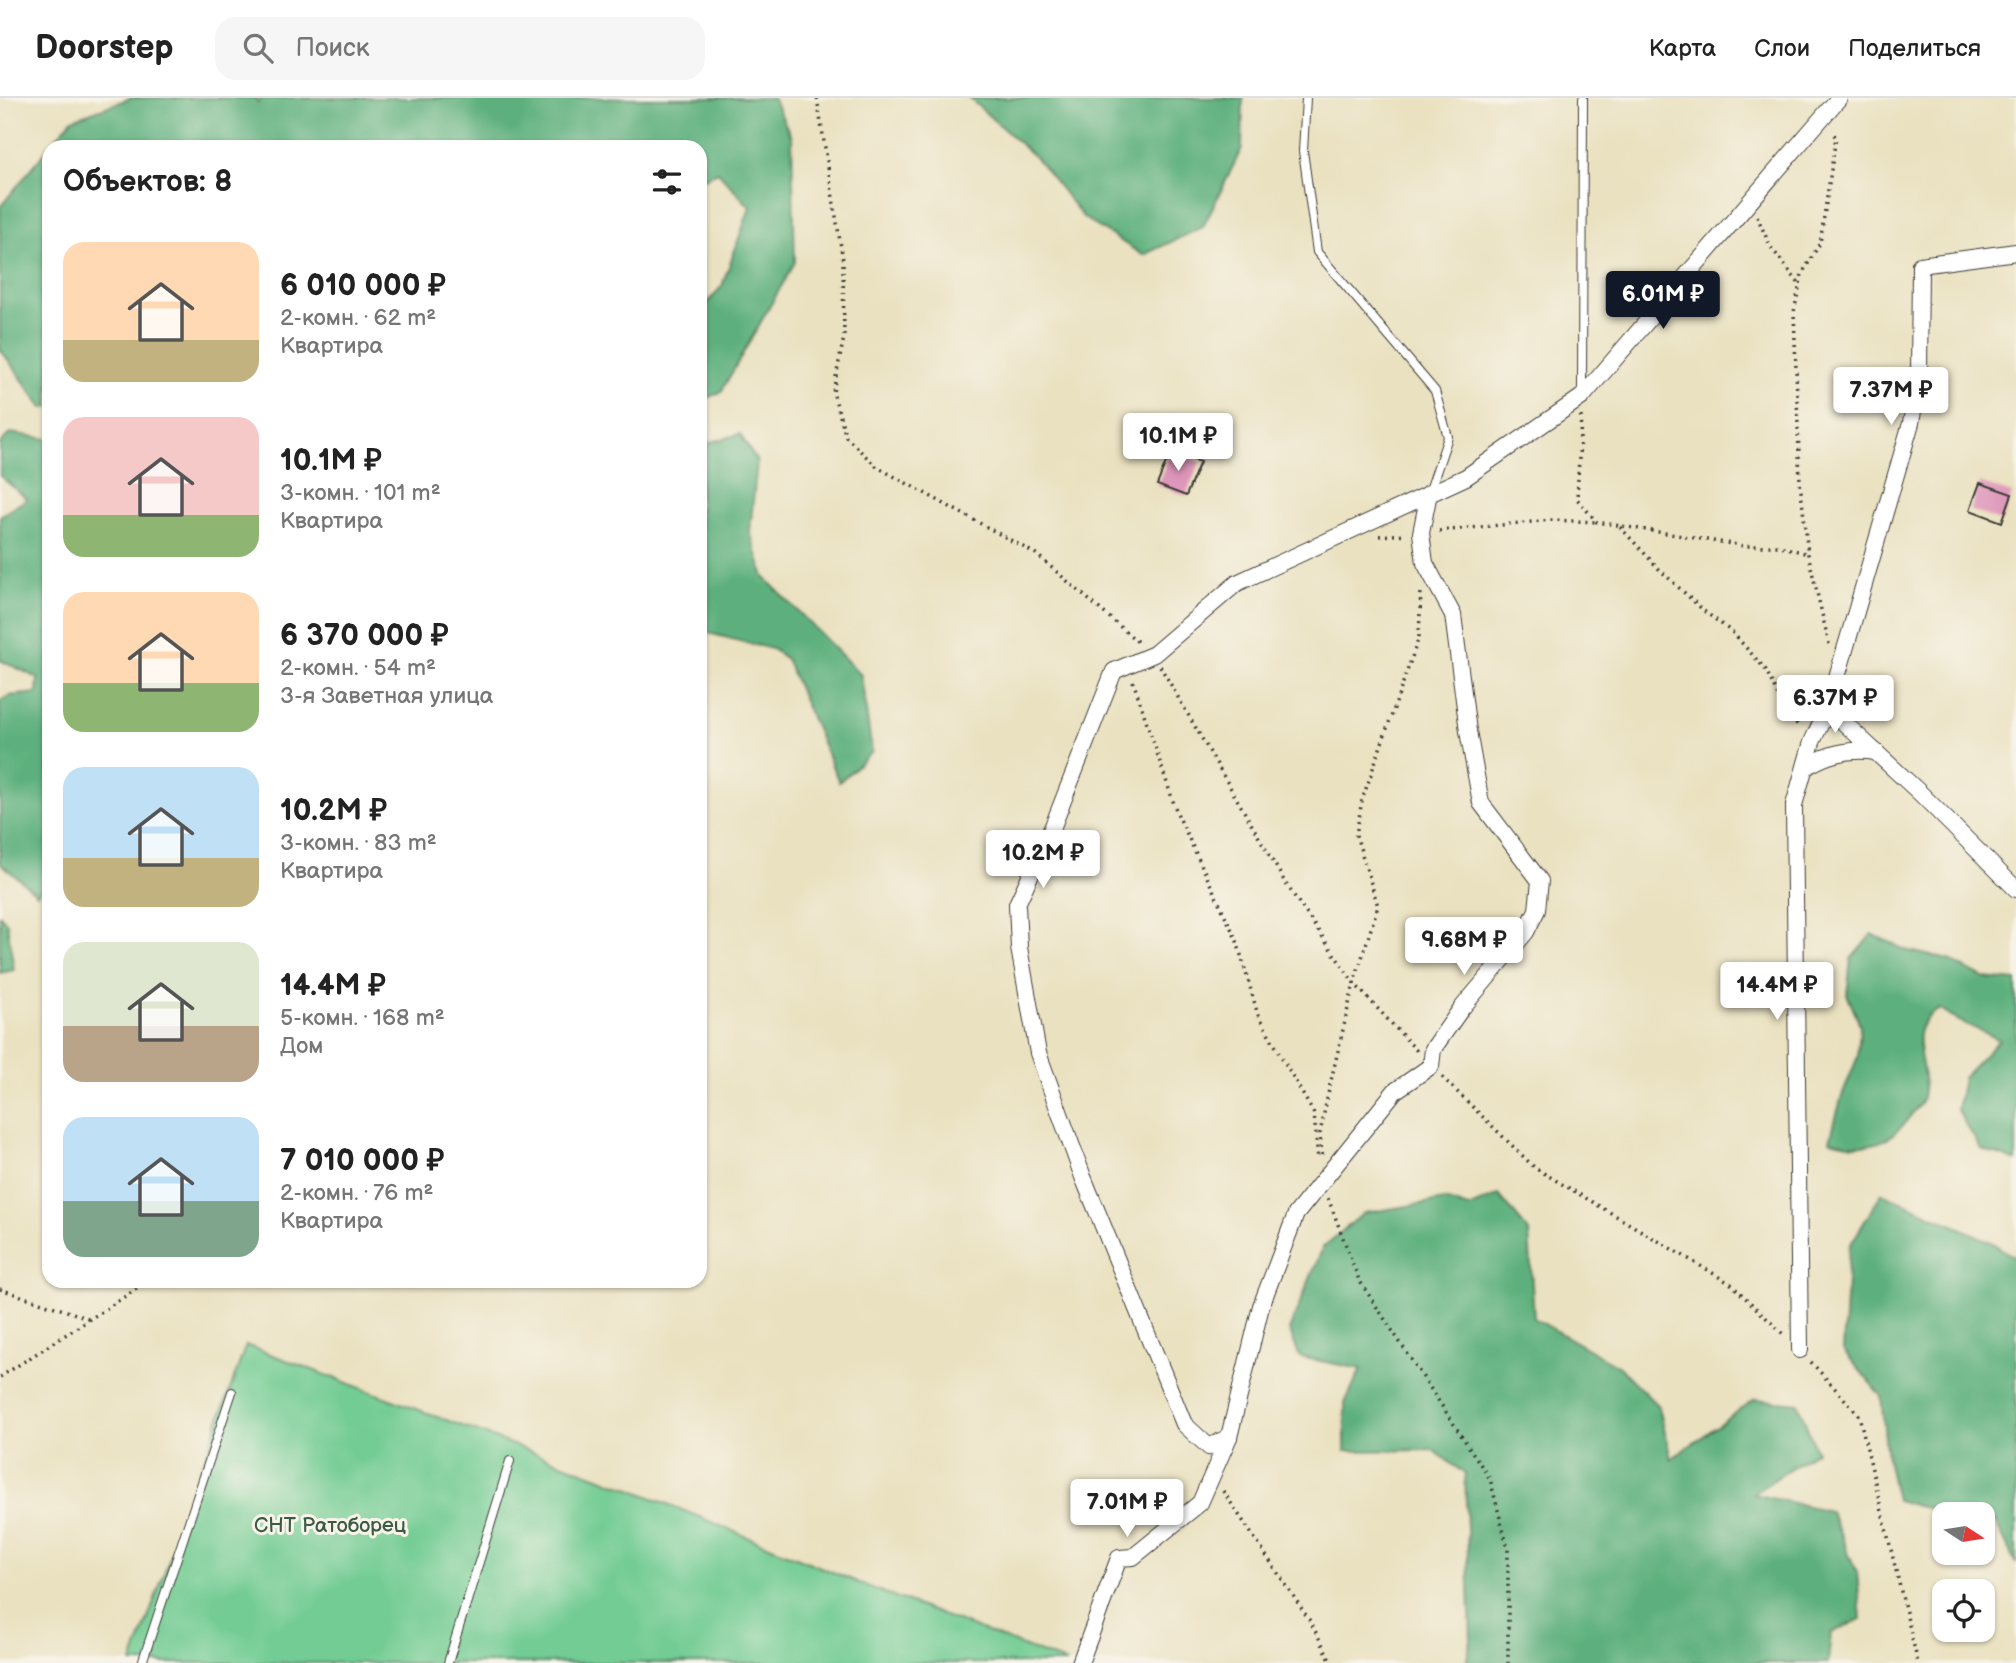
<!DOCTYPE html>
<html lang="ru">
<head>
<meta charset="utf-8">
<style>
	body { margin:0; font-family:"Balsamiq Sans",sans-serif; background:#f6f6f6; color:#222; height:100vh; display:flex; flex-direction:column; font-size:26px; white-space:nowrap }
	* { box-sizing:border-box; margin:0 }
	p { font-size:23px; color:#767676 }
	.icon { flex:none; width:38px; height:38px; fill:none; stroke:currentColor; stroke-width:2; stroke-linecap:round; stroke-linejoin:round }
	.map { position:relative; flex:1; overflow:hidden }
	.details { position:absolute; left:42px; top:42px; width:665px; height:1148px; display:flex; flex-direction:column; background:#fff; border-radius:21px; box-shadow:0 2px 5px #0004 }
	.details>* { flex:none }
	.needle { width:46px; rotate:102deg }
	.tools { position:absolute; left:1932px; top:1404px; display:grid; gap:14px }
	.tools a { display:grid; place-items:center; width:63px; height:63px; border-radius:14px; background:#fff; box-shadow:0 2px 5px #0004; font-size:35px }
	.price { position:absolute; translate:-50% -60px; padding:0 16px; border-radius:7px; background:#fff; color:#222; font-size:23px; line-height:46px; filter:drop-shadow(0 2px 4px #0008) }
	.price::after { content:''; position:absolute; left:50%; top:42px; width:21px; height:16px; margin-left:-10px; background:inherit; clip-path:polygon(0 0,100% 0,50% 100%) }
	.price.active { background:#111827; color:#fff }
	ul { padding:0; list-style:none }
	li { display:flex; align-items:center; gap:21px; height:175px; padding:0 21px }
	li span { display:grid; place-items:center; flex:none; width:196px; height:140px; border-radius:21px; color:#555 }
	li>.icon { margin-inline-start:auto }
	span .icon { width:84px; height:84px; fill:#fffc; stroke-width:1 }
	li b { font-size:30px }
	h2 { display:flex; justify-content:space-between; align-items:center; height:84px; padding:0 21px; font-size:30px }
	header { display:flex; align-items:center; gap:42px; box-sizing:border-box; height:98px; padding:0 35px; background:#fff; border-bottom:2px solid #e0e0e0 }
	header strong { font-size:33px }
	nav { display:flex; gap:38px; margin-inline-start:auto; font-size:24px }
	.search { width:490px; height:63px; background:#f6f6f6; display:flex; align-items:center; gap:18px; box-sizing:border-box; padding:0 24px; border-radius:21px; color:#767676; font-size:26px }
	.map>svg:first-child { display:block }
</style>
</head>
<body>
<header>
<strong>Doorstep</strong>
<div class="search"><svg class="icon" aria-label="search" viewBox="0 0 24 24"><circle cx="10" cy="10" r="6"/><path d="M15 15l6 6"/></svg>Поиск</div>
<nav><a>Карта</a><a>Слои</a><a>Поделиться</a></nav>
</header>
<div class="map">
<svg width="2016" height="1565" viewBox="0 0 2016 1565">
	<rect width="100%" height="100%" fill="#f7f3e8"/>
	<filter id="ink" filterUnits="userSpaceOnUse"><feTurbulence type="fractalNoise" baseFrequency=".0143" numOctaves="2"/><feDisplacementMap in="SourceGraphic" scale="14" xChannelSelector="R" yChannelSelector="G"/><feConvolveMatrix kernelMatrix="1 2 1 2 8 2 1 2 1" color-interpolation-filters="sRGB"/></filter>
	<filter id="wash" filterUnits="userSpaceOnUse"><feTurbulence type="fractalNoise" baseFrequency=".00686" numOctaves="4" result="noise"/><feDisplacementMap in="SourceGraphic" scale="28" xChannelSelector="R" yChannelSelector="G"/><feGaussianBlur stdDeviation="1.57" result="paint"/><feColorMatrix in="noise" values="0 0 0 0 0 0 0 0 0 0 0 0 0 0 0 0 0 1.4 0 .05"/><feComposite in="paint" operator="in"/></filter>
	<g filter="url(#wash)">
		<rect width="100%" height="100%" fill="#eae1c0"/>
		<!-- green -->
		<path fill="#72cc93" stroke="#477458" stroke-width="2" d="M246,1247l390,146 233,96 198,76h-935z"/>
		<!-- forest -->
		<g fill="#5db07d" stroke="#3c664c" stroke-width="2">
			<path d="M131,0h125l2,5 3,-5h512l19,40 3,124 -74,130 -21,9v-89l22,-26 28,-79 -32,-35 -18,8v-33h-651l23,-28z"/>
			<path d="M969,0h274l-1,50 -39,79 -60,28 -59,-37 -48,-60z"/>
			<path d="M49,49v260l-6,1 -43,-59v-142z"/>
			<path d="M10,335l39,6v440l-12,15 -37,-31v-161l8,-6 29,-3 1,-15 -38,-18v-144l27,-17 -27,-23v-32z"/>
			<path d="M740,336l17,28 -7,69 14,46 97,98 11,77 -33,30 -53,-123 -14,-10 -72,-18v-186z"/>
			<path d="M0,817l7,8 7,47 -14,3z"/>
			<path d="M1872,836l33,16 44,10 34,18 33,3v180l-35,-12 -24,-39 6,-33 36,-37c-20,-12 -41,-16 -59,-31 -41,21 -9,54 -17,88 -1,6 -8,13 -12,18 -23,32 -45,35 -81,25l11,-41 17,-43 2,-31 -13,-31 4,-35z"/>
			<path d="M1882,1095l107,48 27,17v306l-21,-43 -12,-4v-3l-62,-7 -25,-7 -9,-41 -6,-63 -38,-46 6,-103z"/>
			<path d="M1499,1097l30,37 5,86 85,49 40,40 12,52 84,-60 43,4 18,48 -63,43 77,17 27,61 4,47 -30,14 -3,30h-362l5,-23 -6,-166 -32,-24 -88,1v-48l16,-34 -61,-12 -11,-27 34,-83 41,-34 81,-13 23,8z"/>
		</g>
		<g id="blocks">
			<!-- building -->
			<g fill="#de96ba">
				<path d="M1171,352l29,12 -14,34 -29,-11z"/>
				<path d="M1980,385l32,11 -10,28 -32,-12z"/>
			</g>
		</g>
	</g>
	<g filter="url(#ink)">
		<use href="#blocks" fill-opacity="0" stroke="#3b3a35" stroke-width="2"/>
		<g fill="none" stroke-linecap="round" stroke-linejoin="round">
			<defs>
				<g id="service">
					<path d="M1306,0l-3,53 14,101 118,139 13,46 -19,56"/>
					<path d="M1582,295l1,-295"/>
					<path d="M142,1565l90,-271"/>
					<path d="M448,1565l62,-202"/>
				</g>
				<g id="minor">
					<path d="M1828,610l92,85 96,96"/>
					<path d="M1805,670c22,-15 45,-20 71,-16"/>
					<path d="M1800,1252l-6,-545 18,-63 16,-34 83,-285 8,-47 1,-111 96,-13"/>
					<path d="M1229,1339l-20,10 -25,-23 -101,-247 -45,-124 -19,-105 -2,-44 36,-78 61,-155 40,-17 83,-71 229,-106 116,-80 257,-299"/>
					<path d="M1080,1565l39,-105 14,-1 67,-54 29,-66 32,-131 35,-92 99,-123 36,-25 2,-17 28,-40 65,-77 11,-22 3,-29 -59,-78 -13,-72 -15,-116 -28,-52 -4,-30 8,-40"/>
				</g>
			</defs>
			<!-- service casing -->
			<use href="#service" stroke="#3b3a35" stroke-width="10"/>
			<!-- minor casing -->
			<use href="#minor" stroke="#3b3a35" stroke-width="18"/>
			<!-- path -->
			<g stroke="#3b3a35" stroke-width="3.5" stroke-dasharray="2 5" stroke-linecap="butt">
				<path d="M817,0l26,162 1,77 -11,55 13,45 31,30 159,87 103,89"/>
				<path d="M1757,118l13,30 30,39"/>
				<path d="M1581,318l-4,83 20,23 147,24h36l28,8"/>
				<path d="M1620,429l41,44 43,40 28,21 34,38 17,37 17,21"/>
				<path d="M1439,433l113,-11 45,2"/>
				<path d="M1379,438l27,-2"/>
				<path d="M1829,546l-21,-90 -8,-72 -6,-170 8,-38 18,-31 16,-106 -5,-6"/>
				<path d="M1160,568l126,218 68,99 63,68"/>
				<path d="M1133,583l44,132 60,128 21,74 56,99 4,46"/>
				<path d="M1442,979l93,91 196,116 52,50"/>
				<path d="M1322,1057l-2,-22 9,-44 25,-106 24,-77 -22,-71 6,-35 57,-163 2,-47"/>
				<path d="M1328,1100l31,82 131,199 18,70v114"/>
				<path d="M0,1191l91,30"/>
				<path d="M1811,1264l48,53 59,248"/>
				<path d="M0,1279l149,-96"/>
				<path d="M1223,1393l87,130 22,42"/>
			</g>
			<!-- service -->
			<use href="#service" stroke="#fff" stroke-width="8"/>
			<!-- minor -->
			<use href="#minor" stroke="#fff" stroke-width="16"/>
		</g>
	</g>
	<g text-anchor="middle" stroke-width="6" stroke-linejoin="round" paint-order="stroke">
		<!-- park labels -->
		<g font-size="21" fill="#3a5a46" stroke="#f7f3e8">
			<text x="330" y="1434">СНТ Ратоборец</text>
		</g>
	</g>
</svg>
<div class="tools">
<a><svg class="needle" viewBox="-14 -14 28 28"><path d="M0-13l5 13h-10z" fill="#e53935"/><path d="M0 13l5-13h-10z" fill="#767676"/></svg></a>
<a><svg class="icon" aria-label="locate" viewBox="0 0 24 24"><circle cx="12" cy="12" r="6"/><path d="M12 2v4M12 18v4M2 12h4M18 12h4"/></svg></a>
</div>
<b class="price active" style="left:1663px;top:233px">6.01M ₽</b>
<b class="price" style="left:1891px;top:329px">7.37M ₽</b>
<b class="price" style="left:1178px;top:375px">10.1M ₽</b>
<b class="price" style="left:1835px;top:637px">6.37M ₽</b>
<b class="price" style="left:1043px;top:792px">10.2M ₽</b>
<b class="price" style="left:1464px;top:879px">9.68M ₽</b>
<b class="price" style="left:1777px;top:924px">14.4M ₽</b>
<b class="price" style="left:1127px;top:1441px">7.01M ₽</b>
<section class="details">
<h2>Объектов: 8<svg class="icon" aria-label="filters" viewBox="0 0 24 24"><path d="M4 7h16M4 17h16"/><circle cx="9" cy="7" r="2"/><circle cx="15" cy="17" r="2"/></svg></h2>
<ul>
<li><span style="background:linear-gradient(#ffd9b3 70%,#c2b280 0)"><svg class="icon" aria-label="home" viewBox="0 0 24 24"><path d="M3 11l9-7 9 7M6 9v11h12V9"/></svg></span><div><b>6 010 000 ₽</b><p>2-комн. · 62 m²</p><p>Квартира</p></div></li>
<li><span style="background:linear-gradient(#f6c9c9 70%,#8fb573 0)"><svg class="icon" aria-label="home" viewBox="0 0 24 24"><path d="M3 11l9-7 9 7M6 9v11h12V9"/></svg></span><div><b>10.1M ₽</b><p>3-комн. · 101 m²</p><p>Квартира</p></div></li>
<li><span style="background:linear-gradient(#ffd9b3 65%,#8fb573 0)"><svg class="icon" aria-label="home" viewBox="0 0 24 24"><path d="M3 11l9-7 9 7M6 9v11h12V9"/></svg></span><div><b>6 370 000 ₽</b><p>2-комн. · 54 m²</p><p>3-я Заветная улица</p></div></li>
<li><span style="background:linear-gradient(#bfe0f5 65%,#c2b280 0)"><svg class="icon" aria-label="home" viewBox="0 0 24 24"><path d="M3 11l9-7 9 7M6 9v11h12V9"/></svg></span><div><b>10.2M ₽</b><p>3-комн. · 83 m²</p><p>Квартира</p></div></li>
<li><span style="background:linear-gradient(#dfe7d0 60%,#b9a48a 0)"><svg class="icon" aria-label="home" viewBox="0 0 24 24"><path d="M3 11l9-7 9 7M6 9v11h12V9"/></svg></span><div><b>14.4M ₽</b><p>5-комн. · 168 m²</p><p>Дом</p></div></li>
<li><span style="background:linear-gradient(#bfe0f5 60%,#7fa58c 0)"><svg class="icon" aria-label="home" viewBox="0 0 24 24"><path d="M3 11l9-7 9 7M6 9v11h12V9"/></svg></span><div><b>7 010 000 ₽</b><p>2-комн. · 76 m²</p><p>Квартира</p></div></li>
</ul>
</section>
</div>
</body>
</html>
